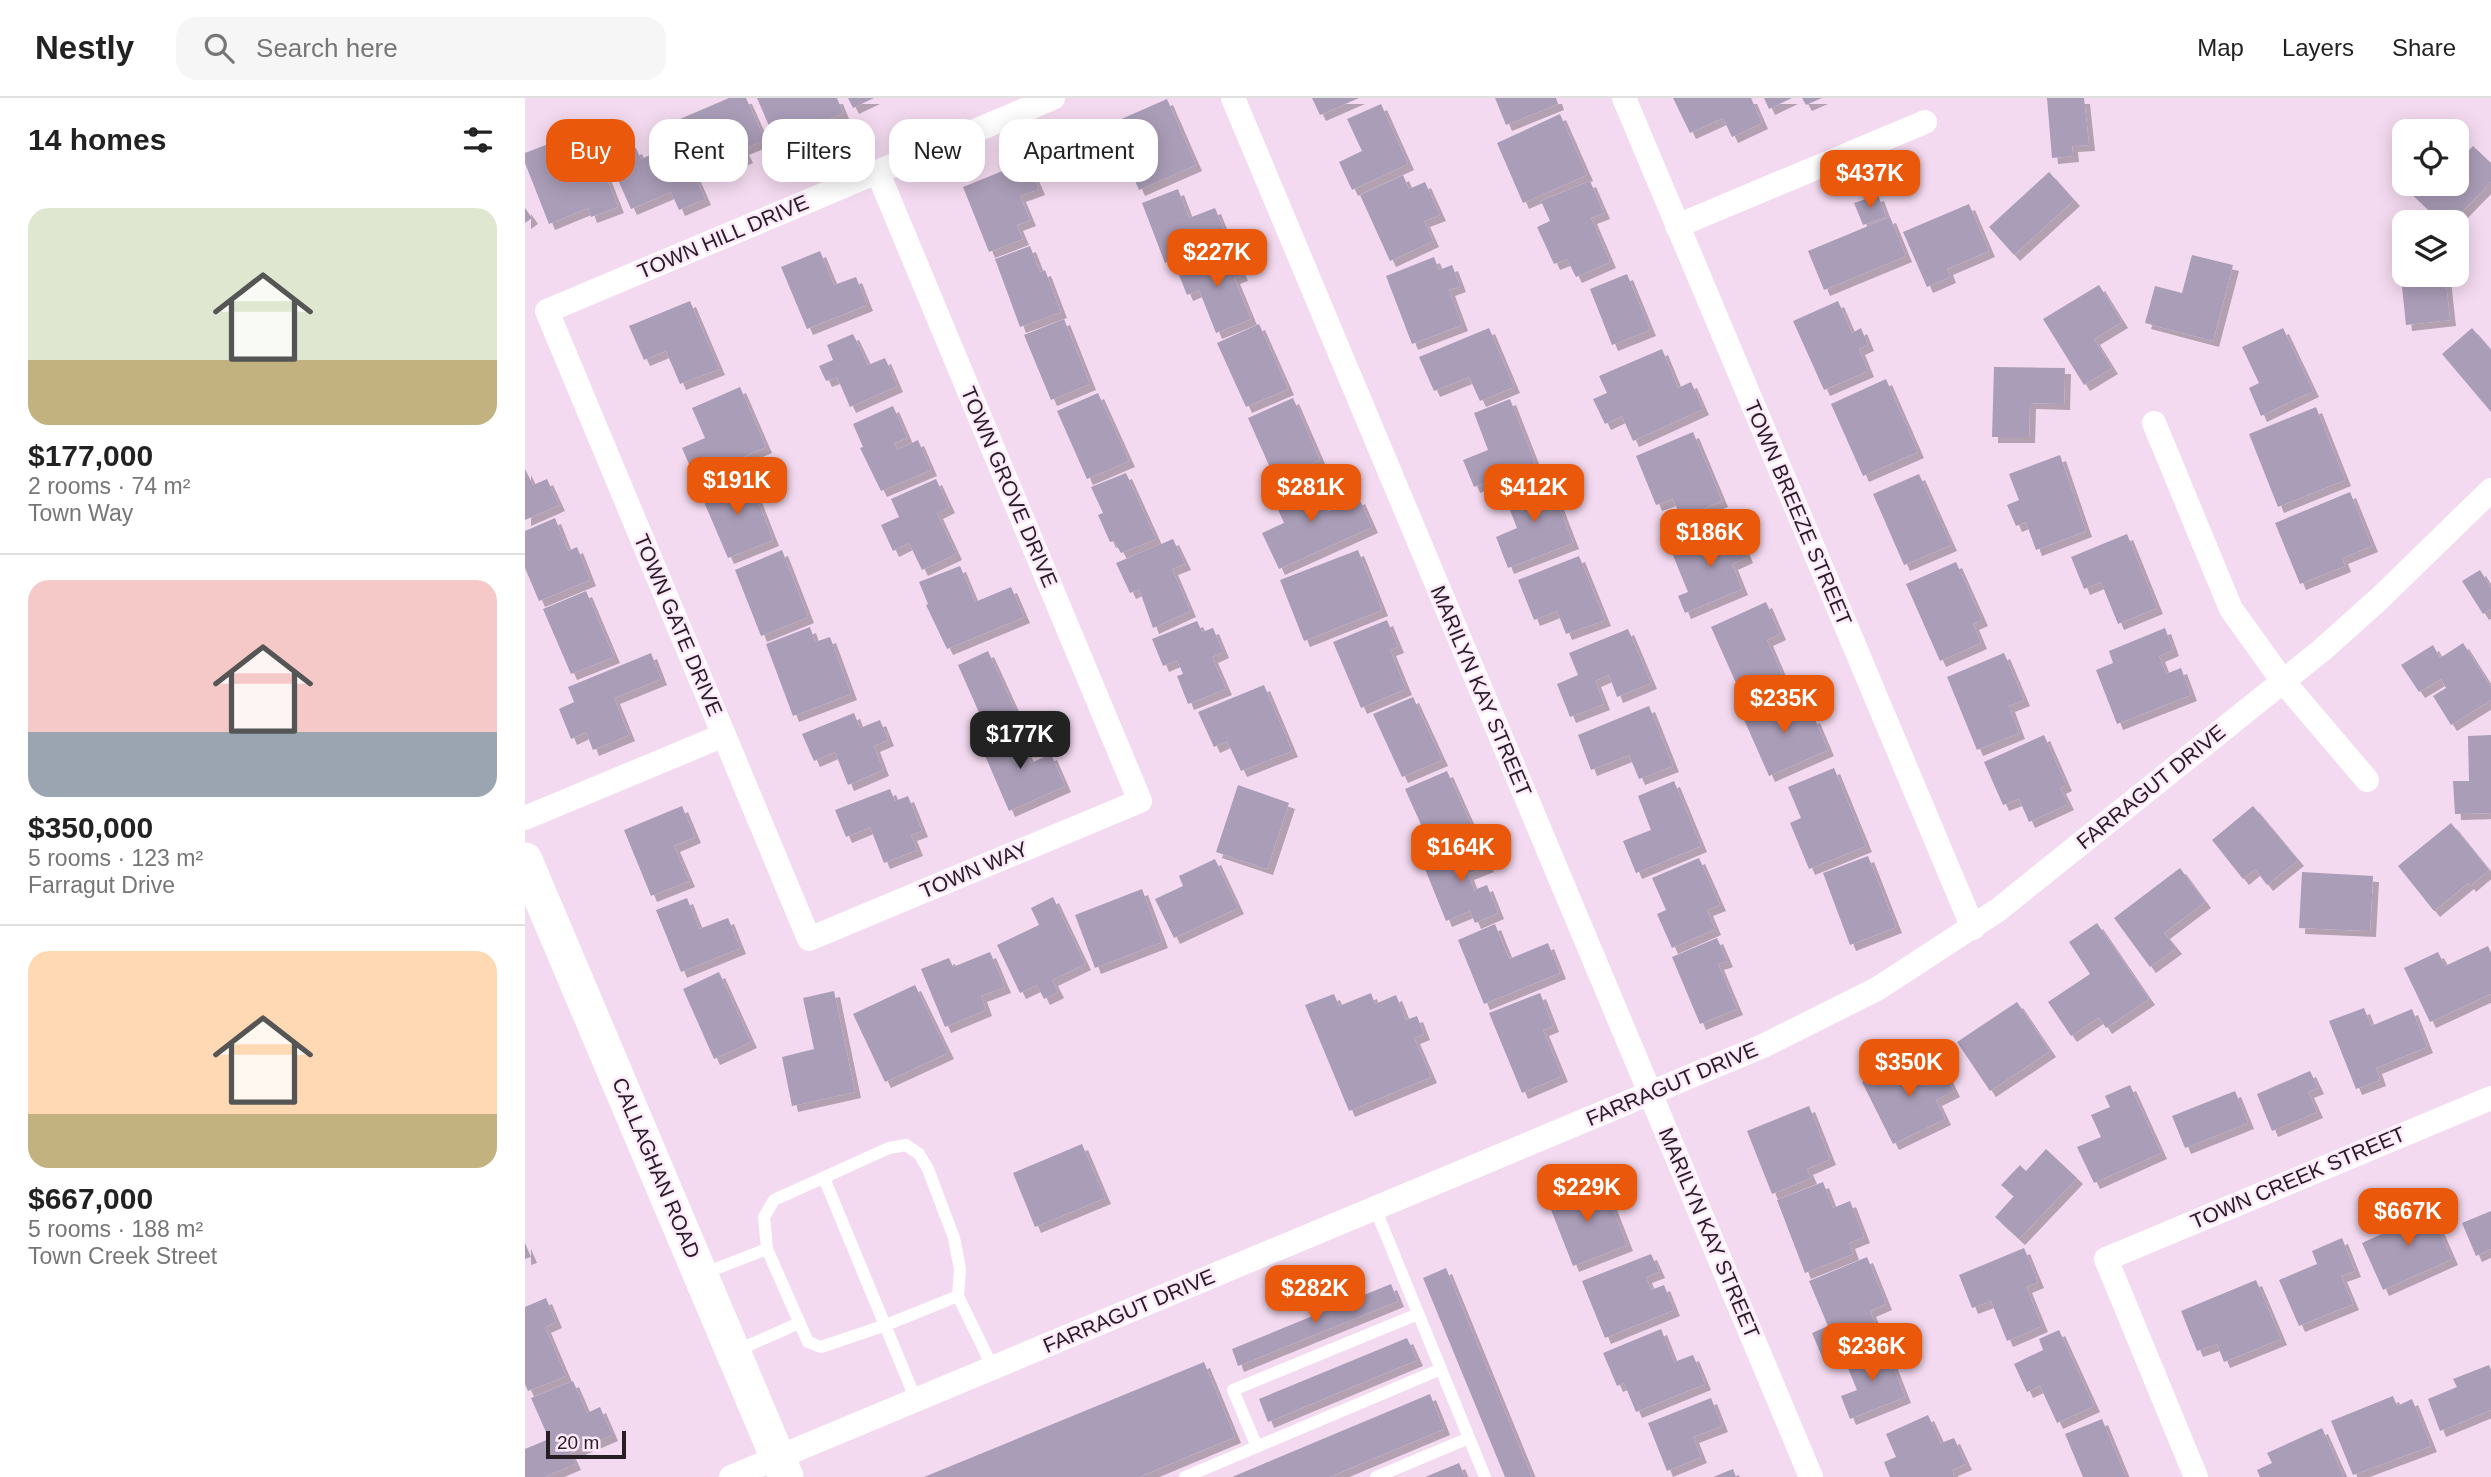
<!DOCTYPE html>
<html lang="en">
<head>
<meta charset="utf-8">
<style>
	body { margin:0; font-family:Arial,sans-serif; background:#f6f6f6; color:#222; height:100vh; display:flex; flex-direction:column; font-size:26px; white-space:nowrap }
	* { box-sizing:border-box; margin:0 }
	p { font-size:23px; color:#767676 }
	.icon { flex:none; width:38px; height:38px; fill:none; stroke:currentColor; stroke-width:2; stroke-linecap:round; stroke-linejoin:round }
	.map { position:relative; flex:1; overflow:hidden }
	.panel { display:flex; flex-direction:column; background:#fff; width:525px }
	.panel>* { flex:none }
	.guide { position:absolute; left:21px; top:21px; width:665px; height:63px; display:flex; gap:14px }
	.tools { position:absolute; left:1867px; top:21px; display:grid; gap:14px }
	.tools a { display:grid; place-items:center; width:77px; height:77px; border-radius:14px; background:#fff; box-shadow:0 4px 18px #0003; font-size:35px }
	.scale { position:absolute; left:21px; bottom:18px; width:80px; box-sizing:border-box; padding-left:7px; border:4px solid #261d25; border-top:0; font-size:19px; line-height:24px; white-space:nowrap; color:#261d25; -webkit-text-stroke:5px #fee9fb; paint-order:stroke }
	.price { position:absolute; translate:-50% -60px; padding:0 16px; border-radius:14px; background:#ea580c; color:#fff; font-size:23px; line-height:46px; filter:drop-shadow(0 2px 4px #0008) }
	.price::after { content:''; position:absolute; left:50%; top:42px; width:21px; height:16px; margin-left:-10px; background:inherit; clip-path:polygon(0 0,100% 0,50% 100%) }
	.price.current { background:#222; color:#fff }
	ul { padding:0; list-style:none }
	li { display:grid; align-content:center; gap:14px; height:371px; padding:0 28px }
	li+li { border-top:2px solid #e0e0e0 }
	li span { display:grid; place-items:center; height:217px; border-radius:21px; color:#555 }
	li>.icon { margin-inline-start:auto }
	span .icon { width:126px; height:126px; fill:#fffc; stroke-width:1 }
	li b { font-size:30px }
	h2 { display:flex; justify-content:space-between; align-items:center; height:84px; padding:0 28px; font-size:30px }
	.chip { padding:0 24px; border-radius:21px; background:#fff; box-shadow:0 4px 18px #0003; font-size:24px; line-height:63px }
	.chip.current { background:#ea580c; color:#fff }
	header { display:flex; align-items:center; gap:42px; box-sizing:border-box; height:98px; padding:0 35px; background:#fff; border-bottom:2px solid #e0e0e0 }
	header strong { font-size:33px }
	nav { display:flex; gap:38px; margin-inline-start:auto; font-size:24px }
	.search { width:490px; height:63px; background:#f6f6f6; display:flex; align-items:center; gap:18px; box-sizing:border-box; padding:0 24px; border-radius:21px; color:#767676; font-size:26px }
	main { display:flex; flex:1; min-height:0 }
	.map>svg:first-child { display:block }
</style>
</head>
<body>
<header>
<strong>Nestly</strong>
<div class="search"><svg class="icon" aria-label="search" viewBox="0 0 24 24"><circle cx="10" cy="10" r="6"/><path d="M15 15l6 6"/></svg>Search here</div>
<nav><a>Map</a><a>Layers</a><a>Share</a></nav>
</header>
<main>
<section class="panel">
<h2>14 homes<svg class="icon" aria-label="filters" viewBox="0 0 24 24"><path d="M4 7h16M4 17h16"/><circle cx="9" cy="7" r="2"/><circle cx="15" cy="17" r="2"/></svg></h2>
<ul>
<li><span style="background:linear-gradient(#dfe7d0 70%,#c2b280 0)"><svg class="icon" aria-label="home" viewBox="0 0 24 24"><path d="M3 11l9-7 9 7M6 9v11h12V9"/></svg></span><div><b>$177,000</b><p>2 rooms · 74 m²</p><p>Town Way</p></div></li>
<li><span style="background:linear-gradient(#f6c9c9 70%,#9aa5b1 0)"><svg class="icon" aria-label="home" viewBox="0 0 24 24"><path d="M3 11l9-7 9 7M6 9v11h12V9"/></svg></span><div><b>$350,000</b><p>5 rooms · 123 m²</p><p>Farragut Drive</p></div></li>
<li><span style="background:linear-gradient(#ffd9b3 75%,#c2b280 0)"><svg class="icon" aria-label="home" viewBox="0 0 24 24"><path d="M3 11l9-7 9 7M6 9v11h12V9"/></svg></span><div><b>$667,000</b><p>5 rooms · 188 m²</p><p>Town Creek Street</p></div></li>
</ul>
</section>
<div class="map">
<svg width="1966" height="1379" viewBox="0 0 1966 1379">
	<defs>
		<filter id="shadow"><feDropShadow dx="6" dy="6" stdDeviation="0" flood-color="#0004"/></filter>
	</defs>
	<rect width="100%" height="100%" fill="#f4daf0"/>
	<!-- building -->
	<g fill="#aa9db8" filter="url(#shadow)">
		<path d="M204,0h17l19,42 -22,9 4,8 -42,18 -25,-56z"/>
		<path d="M232,0h80l6,15 -67,29z"/>
		<path d="M323,0h26l-21,10z"/>
		<path d="M787,0h47l-39,17z"/>
		<path d="M970,0h61l2,6 -52,21z"/>
		<path d="M1148,0h78l11,25 -30,14 -9,-19 -33,15z"/>
		<path d="M1239,0h28l-23,11z"/>
		<path d="M1277,0h20l-16,7z"/>
		<path d="M1522,0h37l5,47 -17,1 1,10 -21,2z"/>
		<path d="M642,1l29,66 -57,25 -29,-66z"/>
		<path d="M856,6l27,60 -56,26 -13,-28 23,-11 -15,-32z"/>
		<path d="M1035,16l27,61 -64,28 -26,-60z"/>
		<path d="M62,31l31,78 -27,10 -3,-9 -39,16 -24,-61v-10z"/>
		<path d="M155,44l25,57 -26,11 -8,-18 -40,17 -22,-49 27,-12 5,11z"/>
		<path d="M1948,48l18,17v19l-39,40h-11l-41,-39 5,-4v5h25l3,3 4,-3h20v-22z"/>
		<path d="M502,63l12,28 -19,7 10,24 -13,5 6,14 -34,13 -26,-65z"/>
		<path d="M1524,74l25,28 -60,55 -25,-28z"/>
		<path d="M878,77l6,14 16,-7 15,33 -16,6 9,20 -43,20 -30,-66z"/>
		<path d="M1065,83l14,32 -13,5 19,44 -34,15 -9,-18 -13,5 -17,-37 13,-6 -9,-20z"/>
		<path d="M653,91l11,29 26,-10 12,30 -62,25 -23,-60z"/>
		<path d="M1353,97l8,22 -23,8 -9,-22z"/>
		<path d="M1444,106l20,47 -42,18 3,8 -23,10 -24,-55z"/>
		<path d="M0,110l7,10 -7,5z"/>
		<path d="M1365,119l16,39 -82,34 -16,-39z"/>
		<path d="M505,148l10,26 5,-2 16,42 -41,15 -25,-68z"/>
		<path d="M1880,149v28h40l5,45 -44,5 -8,-77z"/>
		<path d="M706,150l11,27 -8,3 17,41 -35,14 -17,-43 -12,5 -10,-25z"/>
		<path d="M295,153l14,34 22,-8 11,28 -60,24 -26,-62z"/>
		<path d="M1667,157l41,10 -20,76 -68,-18 10,-37 27,7z"/>
		<path d="M909,159l5,13 13,-5 8,21 -11,4 13,35 -50,19 -26,-68z"/>
		<path d="M1102,176l23,56 -38,15 -22,-56z"/>
		<path d="M1574,187l23,37 -28,17 18,29 -28,17 -41,-66z"/>
		<path d="M165,203l29,68 -39,15 -14,-33 -22,9 -15,-34z"/>
		<path d="M1313,203l14,32 9,-5 7,17 -9,4 9,22 -44,19 -31,-69z"/>
		<path d="M539,221l26,65 -39,16 -27,-65z"/>
		<path d="M734,226l29,65 -42,18 -29,-64z"/>
		<path d="M964,230l25,59 -34,14 -11,-24 -35,14 -15,-34z"/>
		<path d="M1758,230l30,63 -52,25 -12,-28 10,-5 -17,-36z"/>
		<path d="M1947,230l19,22v62l-49,-58z"/>
		<path d="M328,236l15,31 17,-7 12,28 -47,21 -13,-30 -11,4 -7,-15 14,-6 -6,-15z"/>
		<path d="M1137,251l16,39 13,-6 12,27 -70,32 -11,-25 -17,8 -12,-25 14,-6 -8,-17z"/>
		<path d="M1469,269l71,1 -1,36 -34,-1 -1,34h-37z"/>
		<path d="M1361,281l32,73 -55,24 -32,-72z"/>
		<path d="M215,289l26,60 -71,31 -13,-30 23,-10 -13,-30z"/>
		<path d="M573,295l31,68 -42,18 -30,-68z"/>
		<path d="M768,300l27,62 -45,19 -27,-61z"/>
		<path d="M985,301l25,64 -61,24 -11,-27 25,-10 -14,-37z"/>
		<path d="M368,308l14,32 -13,5 3,7 21,-10 13,30 -50,21 -21,-43 3,-1 -10,-23z"/>
		<path d="M1791,309l29,73 -67,27 -29,-73z"/>
		<path d="M1168,334l29,69 -41,17 -8,-19 -17,6 -20,-49z"/>
		<path d="M1535,357l26,76 -50,19 -10,-28 -10,4 -9,-21 12,-5 -10,-26z"/>
		<path d="M0,371l8,16 14,-6 12,26 -34,15z"/>
		<path d="M601,375l30,66 -35,14 -7,-12 -4,1 -12,-27 5,-2 -12,-26z"/>
		<path d="M1394,376l32,71 -47,20 -31,-71z"/>
		<path d="M223,378l25,64 -45,18 -27,-63z"/>
		<path d="M786,380l15,34 33,-14 13,29 -93,42 -17,-36 22,-10 -12,-27z"/>
		<path d="M1023,380l25,65 -65,25 -12,-31 21,-9 -13,-33z"/>
		<path d="M411,381l13,28 -12,6 19,41 -34,16 -13,-27 -16,8 -12,-26 18,-8 -8,-18z"/>
		<path d="M1825,394l22,54 -30,12 3,8 -45,18 -25,-61z"/>
		<path d="M30,420l13,33 9,-4 13,33 -51,21 -14,-33v-37z"/>
		<path d="M1210,429l12,30 -15,7 10,25 -57,24 -7,-17 10,-4 -16,-39z"/>
		<path d="M1602,436l30,74 -39,16 -17,-42 -17,7 -13,-32z"/>
		<path d="M648,441l12,25 -13,5 18,42 -37,17 -14,-39 -9,4 -14,-30z"/>
		<path d="M257,452l26,67 -47,19 -26,-66z"/>
		<path d="M833,452l24,60 -78,31 -24,-61z"/>
		<path d="M1054,458l26,64 -39,14 -9,-23 -23,9 -16,-40z"/>
		<path d="M1431,464l26,58 -9,4 8,19 -41,18 -34,-77z"/>
		<path d="M435,468l15,36 36,-15 13,30 -77,32 -21,-44 2,-1 -9,-22z"/>
		<path d="M1955,472l11,18v21l-8,5 -21,-33z"/>
		<path d="M61,493l28,66 -43,17 -28,-65z"/>
		<path d="M1241,504l14,32 -13,6 18,42 -41,19 -33,-74z"/>
		<path d="M862,522l11,27 -8,3 16,39 -45,19 -28,-66z"/>
		<path d="M672,523l5,11 11,-4 10,24 -11,5 14,32 -38,15 -11,-28 6,-2 -6,-14 -14,6 -11,-27z"/>
		<path d="M285,529l5,15 15,-5 21,57 -58,22 -27,-72z"/>
		<path d="M1640,530l8,22 -14,6 7,18 15,-6 10,27 -74,29 -21,-54 17,-7 -4,-12z"/>
		<path d="M1103,531l23,54 -34,14 -8,-22 -14,6 9,23 -34,13 -13,-33 21,-9 -9,-22z"/>
		<path d="M1938,545l28,44v13l-40,25 -18,-29 13,-8 -5,-9 -22,13 -18,-27 32,-20 7,13z"/>
		<path d="M463,553l28,61 -31,14 -27,-61z"/>
		<path d="M126,555l10,26 -47,19 15,37 -36,15 -7,-18 -15,7 -12,-30 15,-7 -6,-15z"/>
		<path d="M1479,555l20,47 -15,6 10,27 -42,17 -30,-73z"/>
		<path d="M739,587l28,66 -51,20 -14,-30 -13,6 -16,-35z"/>
		<path d="M1267,595l13,28 9,-4 14,33 -59,26 -27,-61z"/>
		<path d="M888,599l29,63 -40,17 -29,-63z"/>
		<path d="M1124,608l24,60 -34,13 -10,-24 -38,15 -13,-35z"/>
		<path d="M329,615l6,15 20,-8 8,20 -14,6 9,24 -35,15 -13,-33 -21,9 -12,-27z"/>
		<path d="M490,630l16,35 20,-9 14,32 -56,25 -29,-67z"/>
		<path d="M1519,637l22,50 -6,3 8,16 -39,18 -10,-23 -16,6 -19,-43z"/>
		<path d="M1966,637v78l-36,1 -2,-33h16l-1,-45z"/>
		<path d="M1309,670l32,78 -57,23 -19,-46 11,-5 -13,-31z"/>
		<path d="M922,673l27,60 -42,18 -27,-60z"/>
		<path d="M1149,683l27,65 -65,27 -13,-32 28,-11 -13,-34z"/>
		<path d="M713,687l51,18 -22,66 -51,-17z"/>
		<path d="M365,691l5,12 13,-5 14,35 -11,4 6,15 -33,13 -14,-36 -24,10 -11,-27z"/>
		<path d="M157,708l13,31 -21,9 15,35 -38,15 -27,-66z"/>
		<path d="M1728,708l45,54 -31,25 -12,-16 -12,10 -31,-39z"/>
		<path d="M1926,725l38,47 -19,16 -2,-3 -34,28 -36,-45z"/>
		<path d="M953,744l10,24 -20,8 6,16 13,-5 11,28 -23,10 -5,-12 -24,10 -23,-57z"/>
		<path d="M1343,758l28,71 -46,18 -27,-72z"/>
		<path d="M1174,760l21,47 -13,5 8,19 -43,19 -15,-34 9,-4 -14,-32z"/>
		<path d="M690,761l23,49 -64,30 -19,-39 28,-13 -4,-10z"/>
		<path d="M1655,770l25,34 -41,31 12,15 -26,19 -36,-49z"/>
		<path d="M1777,774l71,4 -3,55 -71,-3z"/>
		<path d="M617,791l20,53 -67,26 -20,-53z"/>
		<path d="M528,799l32,67 -33,16 6,12 -14,7 -7,-14 -17,8 -23,-48 42,-20 -8,-17z"/>
		<path d="M162,800l12,31 29,-11 12,30 -59,24 -25,-62z"/>
		<path d="M1572,825l52,76 -43,29 -7,-11 -28,19 -23,-34 42,-28 -21,-32z"/>
		<path d="M970,826l14,35 39,-16 12,30 -76,31 -26,-64z"/>
		<path d="M1192,840l10,23 -9,3 19,45 -37,15 -28,-67z"/>
		<path d="M1963,848l3,7v41l-61,28 -26,-54 34,-16 7,14z"/>
		<path d="M465,854l15,35 -24,9 5,14 -41,17 -24,-58 28,-11 4,9z"/>
		<path d="M194,874l32,70 -37,17 -31,-70z"/>
		<path d="M390,887l33,68 -63,29 -32,-68z"/>
		<path d="M309,893l21,101 -63,14 -10,-49 32,-8 -11,-51z"/>
		<path d="M846,895l4,11 21,-9 10,25 11,-4 7,18 -10,4 17,39 -82,34 -44,-106 29,-11 5,12z"/>
		<path d="M1015,895l13,33 -10,4 19,46 -40,17 -33,-80z"/>
		<path d="M1492,904l33,49 -60,40 -33,-49z"/>
		<path d="M1839,910l7,18 41,-17 15,38 -51,21 4,12 -24,9 -27,-68z"/>
		<path d="M1413,960l16,33 -18,9 9,19 -52,25 -31,-62 26,-13 5,11z"/>
		<path d="M1785,973l8,17 -10,4 9,20 -45,19 -15,-37z"/>
		<path d="M1605,987l31,68 -67,30 -17,-36 24,-10 -10,-22 19,-8 -5,-11z"/>
		<path d="M1710,993l13,32 -63,25 -13,-32z"/>
		<path d="M1284,1008l21,53 -23,10 4,9 -39,16 -25,-63z"/>
		<path d="M557,1046l23,54 -70,29 -22,-54z"/>
		<path d="M1521,1051l31,29 -58,61 -24,-22 19,-21 -13,-11 19,-20 6,6z"/>
		<path d="M1077,1083l25,64 -54,21 -25,-64z"/>
		<path d="M1298,1084l10,26 17,-7 14,36 -15,6 4,11 -48,19 -28,-73z"/>
		<path d="M1902,1104l25,57 -69,31 -21,-47 40,-18 -5,-10z"/>
		<path d="M1966,1113v38l-15,7 -14,-33z"/>
		<path d="M1817,1140l13,33 -14,5 12,28 -54,22 -20,-46 38,-16 -5,-13z"/>
		<path d="M0,1145l6,14 -6,2z"/>
		<path d="M1499,1150l14,34 -12,5 16,39 -35,15 -16,-40 -19,7 -13,-33z"/>
		<path d="M1126,1156l8,18 -13,5 5,13 13,-5 10,25 -69,28 -23,-57z"/>
		<path d="M1342,1159l19,47 -16,7 10,24 -57,24 -11,-26 16,-7 -19,-45z"/>
		<path d="M921,1170l86,209h-27l-82,-199z"/>
		<path d="M1731,1182l25,59 -57,23 -7,-18 -20,7 -16,-40z"/>
		<path d="M866,1186l7,17 -160,65 -6,-17z"/>
		<path d="M21,1200l10,24 -11,5 21,49 -38,15 -3,-7v-77z"/>
		<path d="M1136,1231l13,33 19,-7 12,29 -69,28 -12,-29 -7,3 -14,-33z"/>
		<path d="M1534,1232l35,76 -37,17 -17,-37 -13,6 -13,-28 29,-14 -4,-11z"/>
		<path d="M882,1240l10,22 -149,62 -9,-23z"/>
		<path d="M1360,1248l20,51 -55,22 -9,-23 16,-6 -12,-29z"/>
		<path d="M679,1264l31,75 -96,40h-215z"/>
		<path d="M1964,1267l2,5v40l-51,21 -12,-32 29,-12 -4,-8z"/>
		<path d="M48,1283l14,32 13,-6 12,28 -42,18 5,11 -31,13h-19v-28l24,-10 -18,-41z"/>
		<path d="M905,1296l14,35 -115,48h-97z"/>
		<path d="M1868,1298l4,10 15,-7 19,47 -78,29 -22,-54z"/>
		<path d="M1186,1300l11,28 -29,11 8,20 -34,14 -19,-48z"/>
		<path d="M1403,1317l13,28 13,-5 12,26 -14,6 3,7h-65l-6,-15 12,-5 -10,-23z"/>
		<path d="M1577,1321l24,58h-43l-18,-43z"/>
		<path d="M1797,1330l22,49h-84l-3,-7 15,-7 -5,-10z"/>
		<path d="M934,1365l6,14h-40z"/>
		<path d="M1208,1371l3,8h-23z"/>
	</g>
	<g fill="none" stroke-linecap="round" stroke-linejoin="round">
		<!-- service -->
		<g stroke="#fff" stroke-width="12">
			<path d="M299,1080l92,222"/>
			<path d="M850,1110l110,269"/>
			<path d="M177,1176l65,-25"/>
			<path d="M433,1198l-72,29 -65,22 -13,-5 -41,-93 -3,-32 10,-17 115,-52 17,-3 13,9 9,15 26,69 6,31 -2,27 35,72"/>
			<path d="M211,1253l63,-28"/>
			<path d="M732,1349l-24,-57 185,-76"/>
			<path d="M660,1379l256,-108"/>
			<path d="M851,1379l93,-39"/>
		</g>
		<!-- minor -->
		<g stroke="#fff" stroke-width="24">
			<path d="M708,0l578,1379"/>
			<path d="M1099,0l349,830"/>
			<path d="M353,75l262,628 -331,138 -262,-628 506,-213"/>
			<path d="M1152,128l248,-104"/>
			<path d="M1629,325l77,186 51,71 85,100"/>
			<path d="M0,720l199,-83"/>
			<path d="M206,1379l1032,-431 114,-57 121,-79 324,-260 57,-51 112,-109"/>
			<path d="M1671,1379l-90,-218 385,-161"/>
		</g>
		<!-- secondary -->
		<path stroke="#fff" stroke-width="35" d="M0,762l261,617"/>
	</g>
	<g text-anchor="middle" stroke-width="5" stroke-linejoin="round" paint-order="stroke">
		<!-- street labels -->
		<g font-size="21" fill="#261d25" stroke="#fee9fb">
			<text transform="translate(198 139) rotate(-23)" y="7">TOWN HILL DRIVE</text>
			<text transform="translate(484 389) rotate(67)" y="7">TOWN GROVE DRIVE</text>
			<text transform="translate(1273 415) rotate(67)" y="7">TOWN BREEZE STREET</text>
			<text transform="translate(153 527) rotate(67)" y="7">TOWN GATE DRIVE</text>
			<text transform="translate(956 593) rotate(67)" y="7">MARILYN KAY STREET</text>
			<text transform="translate(1626 689) rotate(-39)" y="7">FARRAGUT DRIVE</text>
			<text transform="translate(449 772) rotate(-23)" y="7">TOWN WAY</text>
			<text transform="translate(1147 986) rotate(-23)" y="7">FARRAGUT DRIVE</text>
			<text transform="translate(131 1070) rotate(67)" y="7">CALLAGHAN ROAD</text>
			<text transform="translate(1773 1080) rotate(-23)" y="7">TOWN CREEK STREET</text>
			<text transform="translate(1184 1135) rotate(67)" y="7">MARILYN KAY STREET</text>
			<text transform="translate(604 1213) rotate(-23)" y="7">FARRAGUT DRIVE</text>
		</g>
	</g>
</svg>
<div class="tools">
<a><svg class="icon" aria-label="locate" viewBox="0 0 24 24"><circle cx="12" cy="12" r="6"/><path d="M12 2v4M12 18v4M2 12h4M18 12h4"/></svg></a>
<a><svg class="icon" aria-label="layers" viewBox="0 0 24 24"><path d="M12 4l9 5-9 5-9-5zM3 14l9 5 9-5"/></svg></a>
</div>
<div class="scale">20 m</div>
<b class="price" style="left:1345px;top:112px">$437K</b>
<b class="price" style="left:692px;top:191px">$227K</b>
<b class="price" style="left:212px;top:419px">$191K</b>
<b class="price" style="left:786px;top:426px">$281K</b>
<b class="price" style="left:1009px;top:426px">$412K</b>
<b class="price" style="left:1185px;top:471px">$186K</b>
<b class="price" style="left:1259px;top:637px">$235K</b>
<b class="price current" style="left:495px;top:673px">$177K</b>
<b class="price" style="left:936px;top:786px">$164K</b>
<b class="price" style="left:1384px;top:1001px">$350K</b>
<b class="price" style="left:1062px;top:1126px">$229K</b>
<b class="price" style="left:1883px;top:1150px">$667K</b>
<b class="price" style="left:790px;top:1227px">$282K</b>
<b class="price" style="left:1347px;top:1285px">$236K</b>
<div class="guide">
<a class="chip current">Buy</a>
<a class="chip">Rent</a>
<a class="chip">Filters</a>
<a class="chip">New</a>
<a class="chip">Apartment</a>
</div>
</div>
</main>
</body>
</html>
